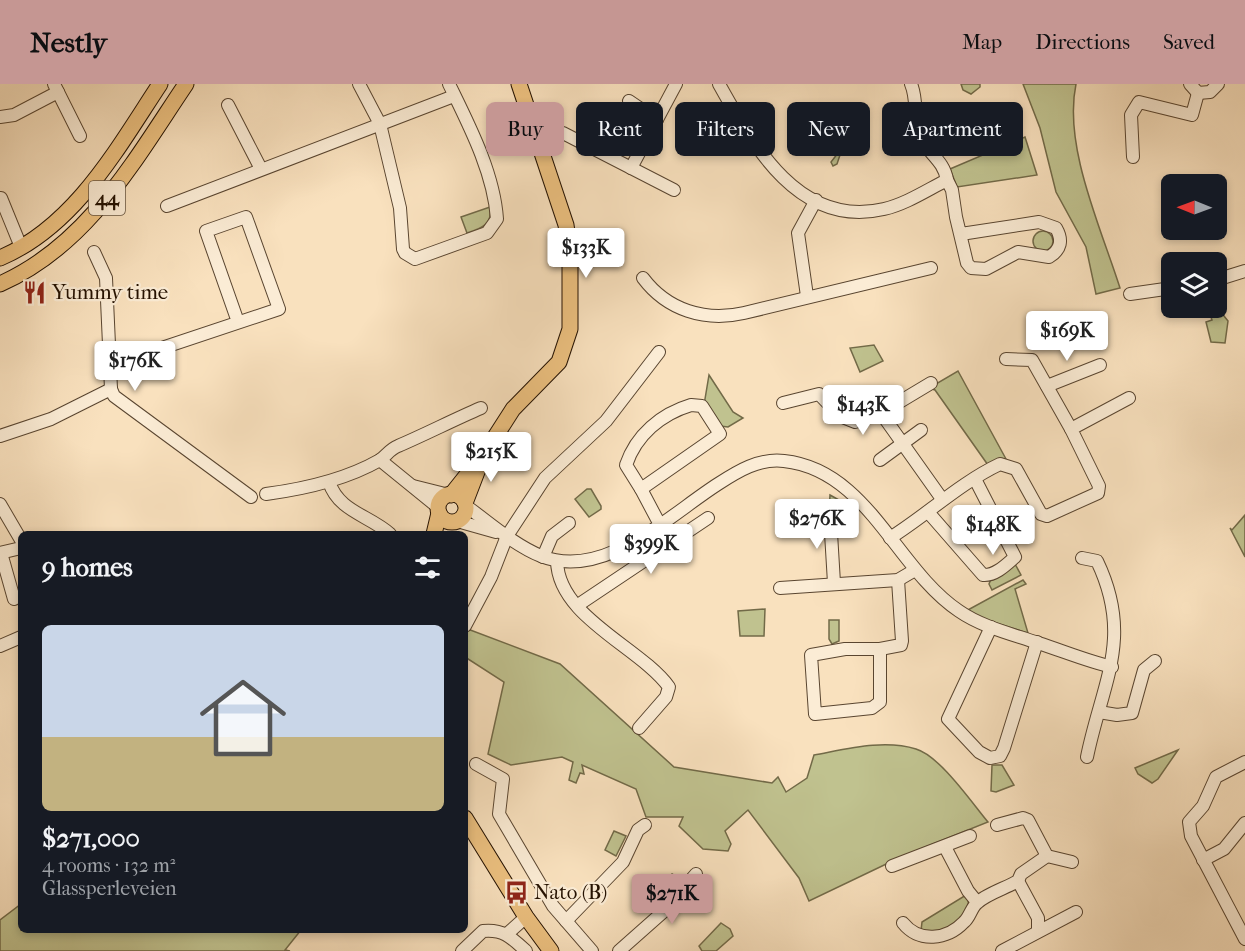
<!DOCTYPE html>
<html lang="en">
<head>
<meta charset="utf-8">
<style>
	body { margin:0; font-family:"IM FELL French Canon",serif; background:#20242c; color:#f1f3f6; height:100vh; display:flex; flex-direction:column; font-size:22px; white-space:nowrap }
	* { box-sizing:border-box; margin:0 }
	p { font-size:20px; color:#9ea1a6 }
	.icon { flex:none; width:33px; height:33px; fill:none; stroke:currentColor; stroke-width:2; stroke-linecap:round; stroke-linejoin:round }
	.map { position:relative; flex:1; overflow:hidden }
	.details { position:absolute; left:18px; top:447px; width:450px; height:402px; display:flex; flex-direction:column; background:#171b24; border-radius:9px; box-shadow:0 3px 9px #0003 }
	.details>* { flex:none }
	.banner { position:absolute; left:486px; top:18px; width:570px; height:54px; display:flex; gap:12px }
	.needle { width:39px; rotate:271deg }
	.buttons { position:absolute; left:1161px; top:90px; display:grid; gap:12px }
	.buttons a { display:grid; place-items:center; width:66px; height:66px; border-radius:9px; background:#171b24; box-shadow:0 3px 9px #0003; font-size:30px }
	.price { position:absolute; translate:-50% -51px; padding:0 14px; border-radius:6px; background:#fff; color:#222; font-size:20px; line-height:39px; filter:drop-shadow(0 2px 3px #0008) }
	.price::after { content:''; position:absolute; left:50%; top:36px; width:18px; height:14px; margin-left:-9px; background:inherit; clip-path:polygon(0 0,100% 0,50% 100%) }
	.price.active { background:#c59692; color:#111 }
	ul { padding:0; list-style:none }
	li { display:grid; align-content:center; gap:12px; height:318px; padding:0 24px }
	li span { display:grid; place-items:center; height:186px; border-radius:9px; color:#555 }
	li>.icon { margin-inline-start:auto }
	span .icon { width:108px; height:108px; fill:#fffc; stroke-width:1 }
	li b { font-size:26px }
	h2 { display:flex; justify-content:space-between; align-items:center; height:72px; padding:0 24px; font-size:26px }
	.chip { padding:0 21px; border-radius:9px; background:#171b24; box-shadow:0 3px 9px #0003; font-size:21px; line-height:54px }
	.chip.active { background:#c59692; color:#111 }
	header { display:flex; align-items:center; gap:36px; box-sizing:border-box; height:84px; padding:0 30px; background:#c59692; color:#111 }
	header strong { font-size:28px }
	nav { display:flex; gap:33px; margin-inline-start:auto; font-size:21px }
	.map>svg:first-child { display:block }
</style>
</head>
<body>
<header>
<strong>Nestly</strong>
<nav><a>Map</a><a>Directions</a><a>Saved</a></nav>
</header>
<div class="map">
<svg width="1245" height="867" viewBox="0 0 1245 867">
	<rect width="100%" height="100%" fill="#f9e1be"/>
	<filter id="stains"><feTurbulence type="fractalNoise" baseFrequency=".00333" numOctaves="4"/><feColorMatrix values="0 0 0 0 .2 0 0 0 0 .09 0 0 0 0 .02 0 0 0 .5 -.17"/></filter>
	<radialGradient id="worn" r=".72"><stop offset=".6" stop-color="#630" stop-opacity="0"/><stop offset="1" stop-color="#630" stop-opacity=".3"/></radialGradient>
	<!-- green -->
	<g fill="#c0c28f" stroke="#726a48" stroke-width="1.5">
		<path d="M961,0h19v3l-9,7 -8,-4z"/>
		<path d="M1023,0h53c-13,62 25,144 44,204l-24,6 -10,-47 -30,-55 -16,-64z"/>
		<path d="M845,53l7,6v7l-5,4 -7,1 -3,9 -4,2 -2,-4 7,-9 -3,-10 3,-5z"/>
		<path d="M1025,53l12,38 -80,12 -7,-18z"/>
		<path d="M490,123c3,17 -9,22 -23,26l-6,-16z"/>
		<circle cx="1043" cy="157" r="10"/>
		<path d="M1220,227l8,10 -3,22 -14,-1 -5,-20 6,-2 -2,-6z"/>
		<path d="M874,261l9,16 -23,11 -10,-24z"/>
		<path d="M958,287l48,88 -18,6 -53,-75 -6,-2z"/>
		<path d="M709,291l24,37 10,6 -15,9 -8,-1 -16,-21z"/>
		<path d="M587,405h4l10,17v3l-12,8 -14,-18z"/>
		<path d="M830,411l18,10 -4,8 -15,2z"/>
		<path d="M1245,431v42l-15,-29 2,2z"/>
		<path d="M1015,480l6,11 -29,15 -3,-6 2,-5z"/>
		<path d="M1023,496l3,4 -11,5 13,44 -45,-14 -17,-8z"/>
		<path d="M765,525l-1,27h-24l-2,-25z"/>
		<path d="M839,536v21l-7,3 -3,-5v-19z"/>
		<path d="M465,544l95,36 114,103 98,16 6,-6 8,15 21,-14 7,-23c33,-6 70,-16 102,-6 24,7 56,54 72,73l-85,34 -94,45 -10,-23 -51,-68 -23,21 6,13 -3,7 -25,-2 -24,-23 4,-9h-37l-10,-28 -54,-24 2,9 -4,-1 -4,10 -7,-3 4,-18 -11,-5 -51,8 -23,-11 16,-72 -39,-25z"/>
		<path d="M1178,666l-20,29 -6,4 -14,-9 -3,-6z"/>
		<path d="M992,681h10l12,20 -18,7 -5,-1z"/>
		<path d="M614,747l12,5 -10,20 -11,-6z"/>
		<path d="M672,790l11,7 -18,22 -9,-7z"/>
		<path d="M966,811c9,15 -11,32 -25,36 -6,2 -14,0 -20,0l1,-9z"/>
		<path d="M21,820v26h280l-16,20 5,1h-290v-31z"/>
		<path d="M721,839l9,6 3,7 -17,15h-14l-3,-5z"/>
	</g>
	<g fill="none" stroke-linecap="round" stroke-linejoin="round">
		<defs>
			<g id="minor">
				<path d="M54,0l26,52"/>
				<path d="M359,0l21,40 20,84 3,41 2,4 10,6 72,-26 10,-14c-3,-46 -28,-94 -48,-135"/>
				<path d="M719,0c34,61 80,145 165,125 22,-5 43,-19 63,-29l5,10 4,27 11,46 4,5 15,1 32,-17 31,5c12,-7 14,-17 7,-29l-17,-6 -78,12"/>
				<path d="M911,0c7,16 2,35 9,52 7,17 24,24 27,44"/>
				<path d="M1190,0l8,9 12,-1 8,-8"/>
				<path d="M629,17l28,19"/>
				<path d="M228,21l33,64"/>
				<path d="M0,33l14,-2 44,-23"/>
				<path d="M538,55l25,-6 111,57"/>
				<path d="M1133,73l-2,-42 8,-13 53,13 6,-22"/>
				<path d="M631,84l45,-84"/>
				<path d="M1,114l20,49"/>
				<path d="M167,122l287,-110"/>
				<path d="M94,168l12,26 5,111"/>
				<path d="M643,194c24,32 62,44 101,35l187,-45"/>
				<path d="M1216,196l29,-9"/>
				<path d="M1130,210l42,-6"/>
				<path d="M807,212l-9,-63 18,-33"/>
				<path d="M1006,275l26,1 39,69"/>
				<path d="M111,281l168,-56 -33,-92 -40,14 32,91"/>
				<path d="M1047,302l53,-21"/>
				<path d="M783,319l36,-9 21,22 15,6 26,-9 50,-30"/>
				<path d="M691,321l11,1 18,28 -79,55 -15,-24c10,-30 35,-51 65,-60z"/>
				<path d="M881,329l61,86"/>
				<path d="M0,352l51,-17 60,-30 3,7 137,101"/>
				<path d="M380,376l59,48"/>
				<path d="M880,376l41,-30"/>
				<path d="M329,398c10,30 40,33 61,52"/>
				<path d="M413,402l36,9"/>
				<path d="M641,405l18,34"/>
				<path d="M266,410c38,-5 79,-14 114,-34 6,-4 10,-11 18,-14 28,-12 55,-26 83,-38"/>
				<path d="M0,420l21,36"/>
				<path d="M466,422c24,17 48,39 75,50 63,25 127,-40 177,-72 20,-13 41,-26 66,-23 84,9 112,108 175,150 23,16 53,23 79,32 25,8 49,18 74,24"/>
				<path d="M827,428l4,21 3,50"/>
				<path d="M928,428l55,63c12,1 23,-10 32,-18l-40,-78"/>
				<path d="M457,437l39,11"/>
				<path d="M890,454c38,-24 70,-55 110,-74l16,5 25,45 6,2 51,-23 1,-7 -28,-57 58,-31"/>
				<path d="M0,469l21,-5"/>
				<path d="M1,469l13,46"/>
				<path d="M543,473l9,-21 17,-13"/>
				<path d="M1082,474l15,3c37,77 5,122 -10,196"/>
				<path d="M557,477c1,56 83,86 112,126l-3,10 -27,31"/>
				<path d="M780,504l118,-8 17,-10"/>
				<path d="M578,521l130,-87"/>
				<path d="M465,542l26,-49 16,-41 38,-58 61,-57 53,-69"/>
				<path d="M991,543l-43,92 31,33 11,6 10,-2 4,-8 33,-106"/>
				<path d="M0,562l21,-9"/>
				<path d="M845,565h35v53l-8,6 -57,6 -4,-59z"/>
				<path d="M880,565l21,-4 1,-4 -4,-61"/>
				<path d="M1099,628l18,3 15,-2 12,-43 11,-9"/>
				<path d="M1245,678l-29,15 -13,29 -14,16 2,14 54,103"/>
				<path d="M476,680l27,15 -4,35 54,92 39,45"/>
				<path d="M997,741l26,-7 5,2 19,36 25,6"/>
				<path d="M945,763l23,44 9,11"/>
				<path d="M1203,776l21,-11 21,-26"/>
				<path d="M892,782l78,-30"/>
				<path d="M1018,797l20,37v12"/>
				<path d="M566,837l57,-59 15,-32 7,-5"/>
				<path d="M903,839c16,20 44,17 61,-1 6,-5 7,-14 13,-19 9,-9 29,-15 41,-22l3,-7 26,-18"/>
				<path d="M507,850l19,-17"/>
				<path d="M462,867l21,-20c20,-2 28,6 43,20"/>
				<path d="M619,867l44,-39 33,-38"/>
				<path d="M1002,867l74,-39"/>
			</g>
			<g id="major">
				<path d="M0,174c75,-32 117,-109 160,-174"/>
				<path d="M0,200c88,-39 134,-123 186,-200"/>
				<circle cx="452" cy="424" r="14"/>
				<path d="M451,411l35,-44 27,-42 46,-47 11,-33v-77l-4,-27 -47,-141"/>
				<path d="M465,419l15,-39"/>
				<path d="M434,450l5,-21"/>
				<path d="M465,734l61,99 25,34"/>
			</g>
		</defs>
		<!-- minor casing -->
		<use href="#minor" stroke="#594530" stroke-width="14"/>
		<!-- major casing -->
		<use href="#major" stroke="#241100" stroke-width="17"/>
		<!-- minor -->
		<use href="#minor" stroke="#fbecd5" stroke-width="12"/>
		<!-- major -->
		<use href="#major" stroke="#ecc07f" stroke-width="15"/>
	</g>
	<!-- icons -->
	<defs>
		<symbol id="restaurant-bare" viewBox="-9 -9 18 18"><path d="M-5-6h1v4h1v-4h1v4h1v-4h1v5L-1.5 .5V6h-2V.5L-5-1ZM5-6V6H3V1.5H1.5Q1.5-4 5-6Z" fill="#8f2418" stroke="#fbecd5" stroke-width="2.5" paint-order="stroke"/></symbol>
		<symbol id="bus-bare" viewBox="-9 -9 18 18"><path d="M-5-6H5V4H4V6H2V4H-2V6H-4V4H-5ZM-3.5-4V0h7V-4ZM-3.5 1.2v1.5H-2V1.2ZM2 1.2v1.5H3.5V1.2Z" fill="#8f2418" stroke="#fbecd5" stroke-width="2.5" paint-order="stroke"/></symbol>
	</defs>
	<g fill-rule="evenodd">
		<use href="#restaurant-bare" x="18" y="192" width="33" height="33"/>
		<use href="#bus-bare" x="500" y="792" width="33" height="33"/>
	</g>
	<g text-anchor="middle" stroke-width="4.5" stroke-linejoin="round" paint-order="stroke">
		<!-- shield labels -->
		<rect fill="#fbecd5" stroke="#645340" stroke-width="1.5" x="89" y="97" width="36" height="34" rx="4.5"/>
		<g font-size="20" font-weight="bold" fill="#241100">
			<text x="107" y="121">44</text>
		</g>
		<!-- poi labels -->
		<g font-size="21" fill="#241100" stroke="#fbecd5" text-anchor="start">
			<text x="52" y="215">Yummy time</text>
			<text x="534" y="815">Nato (B)</text>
		</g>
	</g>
	<rect width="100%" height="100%" filter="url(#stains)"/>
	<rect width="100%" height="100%" fill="url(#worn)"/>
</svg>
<div class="buttons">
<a><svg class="needle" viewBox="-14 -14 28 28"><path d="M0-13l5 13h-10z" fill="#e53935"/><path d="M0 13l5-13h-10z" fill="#9ea1a6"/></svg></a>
<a><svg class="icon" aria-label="layers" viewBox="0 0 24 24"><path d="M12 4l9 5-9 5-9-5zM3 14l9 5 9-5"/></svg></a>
</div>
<b class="price" style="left:586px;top:195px">$133K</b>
<b class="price" style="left:1067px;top:278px">$169K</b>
<b class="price" style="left:135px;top:308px">$176K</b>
<b class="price" style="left:863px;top:352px">$143K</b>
<b class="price" style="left:491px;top:399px">$215K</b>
<b class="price" style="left:817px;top:466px">$276K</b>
<b class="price" style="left:993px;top:472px">$148K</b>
<b class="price" style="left:651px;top:491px">$399K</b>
<b class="price active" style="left:672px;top:841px">$271K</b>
<div class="banner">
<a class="chip active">Buy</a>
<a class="chip">Rent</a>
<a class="chip">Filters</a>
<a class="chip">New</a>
<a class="chip">Apartment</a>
</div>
<section class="details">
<h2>9 homes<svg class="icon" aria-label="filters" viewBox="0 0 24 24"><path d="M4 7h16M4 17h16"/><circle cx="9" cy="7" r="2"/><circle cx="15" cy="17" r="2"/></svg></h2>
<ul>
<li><span style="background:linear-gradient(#c9d6e8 60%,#c2b280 0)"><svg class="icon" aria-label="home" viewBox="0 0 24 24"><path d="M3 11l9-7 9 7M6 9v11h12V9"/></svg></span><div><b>$271,000</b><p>4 rooms · 132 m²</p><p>Glassperleveien</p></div></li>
</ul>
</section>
</div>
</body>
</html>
